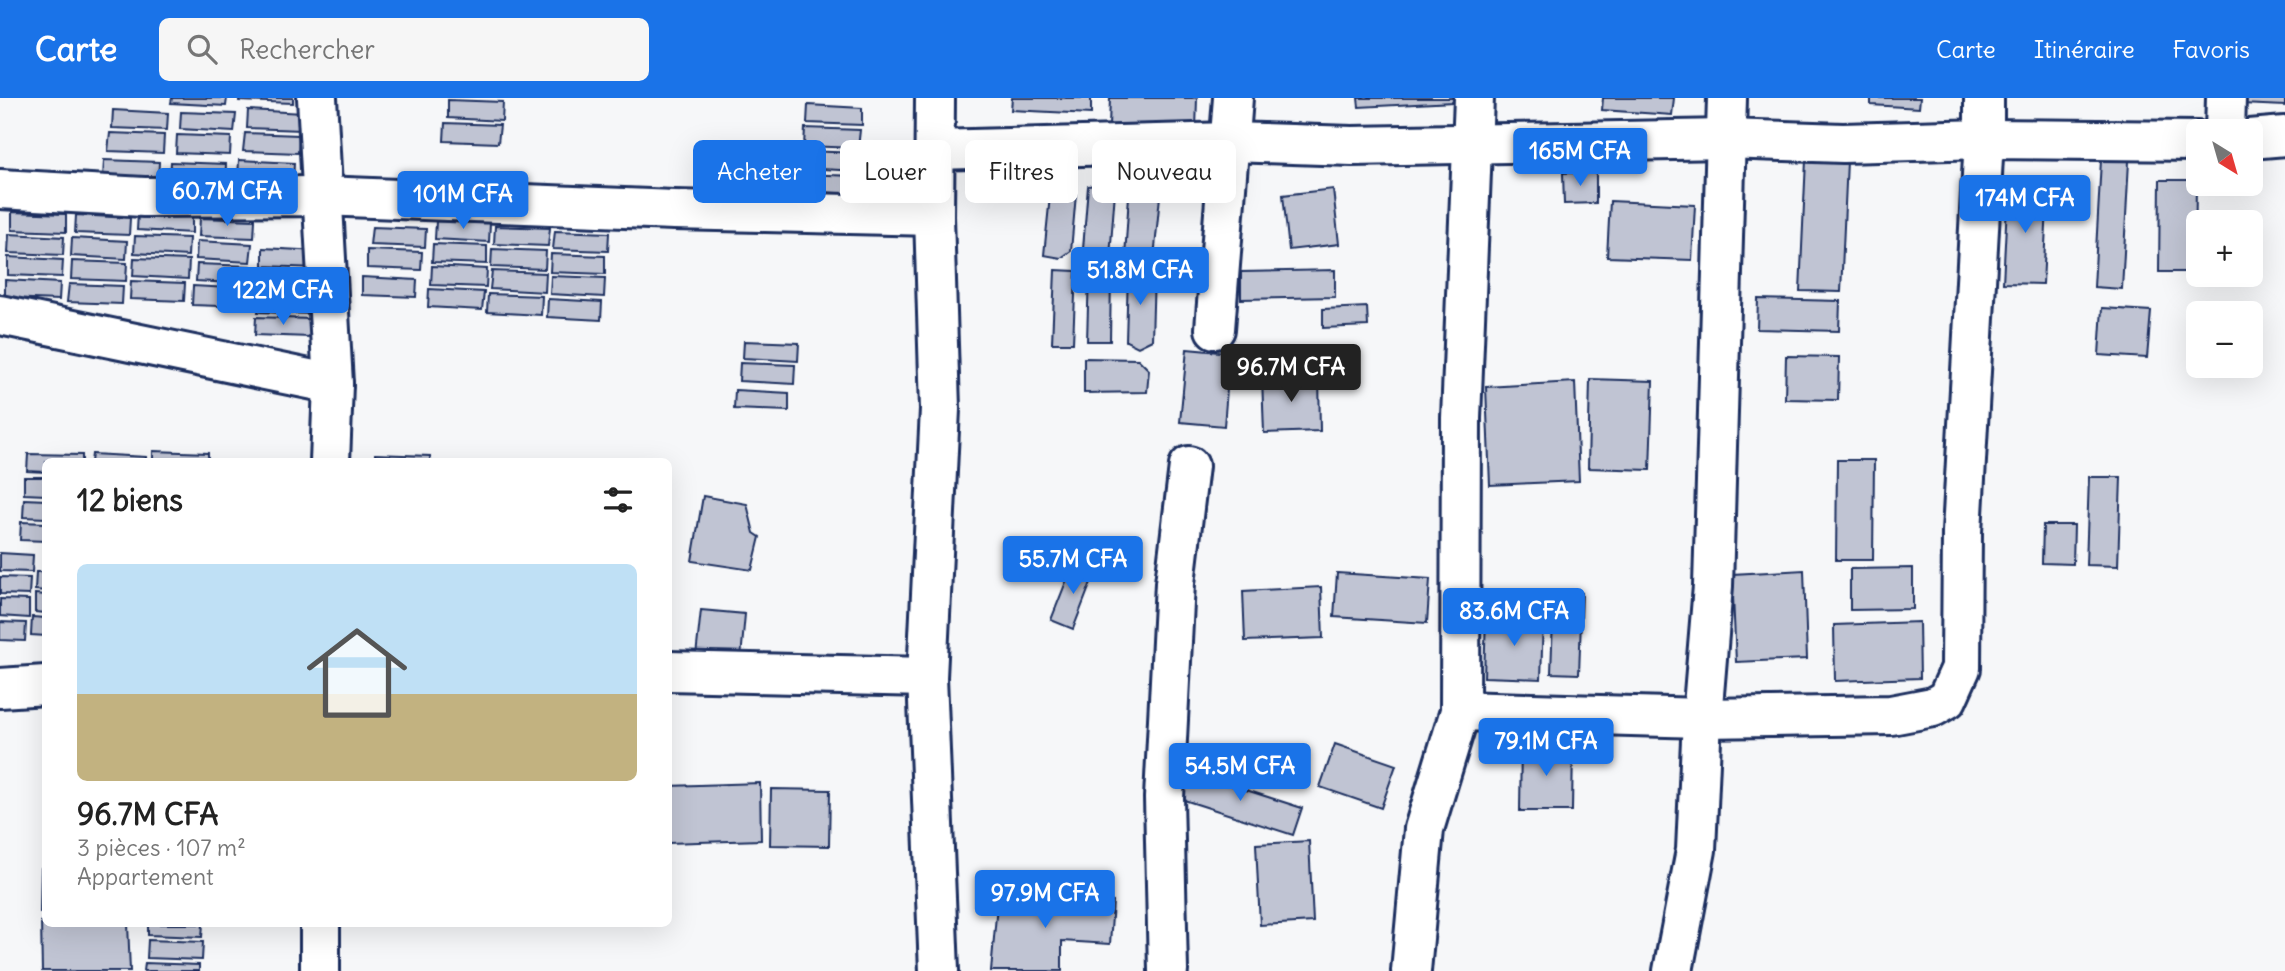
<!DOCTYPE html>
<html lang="fr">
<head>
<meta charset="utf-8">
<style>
	body { margin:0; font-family:Delius,sans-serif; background:#f6f6f6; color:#222; height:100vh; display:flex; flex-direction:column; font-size:26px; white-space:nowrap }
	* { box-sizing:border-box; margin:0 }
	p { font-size:23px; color:#767676 }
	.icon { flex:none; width:38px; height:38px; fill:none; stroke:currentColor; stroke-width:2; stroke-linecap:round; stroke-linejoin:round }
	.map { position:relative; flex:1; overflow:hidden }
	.sheet { position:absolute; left:42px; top:360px; width:630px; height:469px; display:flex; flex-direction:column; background:#fff; border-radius:10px; box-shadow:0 7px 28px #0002 }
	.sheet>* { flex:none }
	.banner { position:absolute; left:693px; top:42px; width:665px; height:63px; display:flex; gap:14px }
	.needle { width:46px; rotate:143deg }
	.controls { position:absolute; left:2186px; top:21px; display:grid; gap:14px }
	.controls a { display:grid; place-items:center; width:77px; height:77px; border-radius:10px; background:#fff; box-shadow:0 7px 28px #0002; font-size:35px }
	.price { position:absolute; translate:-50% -60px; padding:0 16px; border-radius:7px; background:#1a73e8; color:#fff; font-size:23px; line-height:46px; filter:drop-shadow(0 2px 4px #0008) }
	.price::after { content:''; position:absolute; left:50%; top:42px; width:21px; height:16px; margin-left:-10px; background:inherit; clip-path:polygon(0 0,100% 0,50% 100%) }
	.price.on { background:#222; color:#fff }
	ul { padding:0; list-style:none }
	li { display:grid; align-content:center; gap:14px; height:371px; padding:0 35px }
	li span { display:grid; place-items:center; height:217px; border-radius:10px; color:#555 }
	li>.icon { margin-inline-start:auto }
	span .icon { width:126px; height:126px; fill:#fffc; stroke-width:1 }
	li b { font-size:30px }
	h2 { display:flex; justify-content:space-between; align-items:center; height:84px; padding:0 35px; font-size:30px }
	.chip { padding:0 24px; border-radius:10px; background:#fff; box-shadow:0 7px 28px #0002; font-size:24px; line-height:63px }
	.chip.on { background:#1a73e8; color:#fff }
	header { display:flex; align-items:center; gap:42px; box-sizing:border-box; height:98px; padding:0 35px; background:#1a73e8; color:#fff }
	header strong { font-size:33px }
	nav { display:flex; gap:38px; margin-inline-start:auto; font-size:24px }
	.search { width:490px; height:63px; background:#f6f6f6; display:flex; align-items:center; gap:18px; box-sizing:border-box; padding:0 24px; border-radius:10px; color:#767676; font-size:26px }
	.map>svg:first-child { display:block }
</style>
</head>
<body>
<header>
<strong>Carte</strong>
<div class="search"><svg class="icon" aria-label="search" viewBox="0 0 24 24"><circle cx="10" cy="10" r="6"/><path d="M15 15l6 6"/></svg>Rechercher</div>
<nav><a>Carte</a><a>Itinéraire</a><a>Favoris</a></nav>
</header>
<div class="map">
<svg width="2285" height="873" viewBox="0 0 2285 873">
	<rect width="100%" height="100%" fill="#f6f7f9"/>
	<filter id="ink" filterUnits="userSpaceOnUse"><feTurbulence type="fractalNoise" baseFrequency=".0143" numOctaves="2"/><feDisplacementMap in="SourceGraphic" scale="14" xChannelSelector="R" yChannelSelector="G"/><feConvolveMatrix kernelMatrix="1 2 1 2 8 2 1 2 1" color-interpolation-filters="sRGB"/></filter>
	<g filter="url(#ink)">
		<!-- building -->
		<g fill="#c0c4d3" stroke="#1b2f5e" stroke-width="2">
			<path d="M172,0h55l-1,8 -55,-3z"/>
			<path d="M239,0h54v5l-54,-2z"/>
			<path d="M1012,0h79v16l-80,-4z"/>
			<path d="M1110,0h87l-1,32 -87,-3z"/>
			<path d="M1358,0h95v4l-94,5z"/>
			<path d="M1603,0h71l-2,17 -70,-5z"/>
			<path d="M1871,0h49l-1,10 -48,-3z"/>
			<path d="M2241,0h44v8l-44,-2z"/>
			<path d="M448,2l55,2 -1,19 -54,-3z"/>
			<path d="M808,7l54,3v17l-55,-2z"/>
			<path d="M113,12l55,3 -1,17 -55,-2z"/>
			<path d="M248,12l55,3 -1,17 -55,-2z"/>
			<path d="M181,14l55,2 -2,18 -54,-3z"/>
			<path d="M445,25l55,2 -2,18 -54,-2z"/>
			<path d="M805,30l55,2 -2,18 -54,-2z"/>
			<path d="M110,35l54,2 -1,18 -55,-2z"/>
			<path d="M245,35l54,2 -1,18 -55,-2z"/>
			<path d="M177,37l54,2 -1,18 -54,-2z"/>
			<path d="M804,53l55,2 -1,18 -54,-3z"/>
			<path d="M104,62l55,2 -1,19 -55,-3z"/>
			<path d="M239,62l55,3 -1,18 -55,-3z"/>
			<path d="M1806,62l41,1 -6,131 -41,-1z"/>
			<path d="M2101,62l28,1 -7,128 -28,-2z"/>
			<path d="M171,64l55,2 -1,19 -55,-3z"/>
			<path d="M1596,74v31l-32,1 -1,-31z"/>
			<path d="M801,76l54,2v18l-55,-3z"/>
			<path d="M1130,82l18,1 12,15 -5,52 -11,14 -19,-5z"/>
			<path d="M2160,82h36l-1,92h-36z"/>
			<path d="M1066,86l10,10 -5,57 -10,7 -17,-3 7,-69z"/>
			<path d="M1100,86l15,7 -5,66 -12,7 -16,-2 6,-76z"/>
			<path d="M2008,87l40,2 -5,97 -40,-1z"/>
			<path d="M1333,91l6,55 -50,6 -6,-55z"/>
			<path d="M1610,103l85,4 -3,55 -85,-3z"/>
			<path d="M12,114l54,2v18l-54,-2z"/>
			<path d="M138,115l54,2v18l-55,-3z"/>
			<path d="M76,117l54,3 -1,17 -54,-2z"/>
			<path d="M200,120l55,2 -1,18 -55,-2z"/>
			<path d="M436,123l54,2 -1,19 -54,-3z"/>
			<path d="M495,128l55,2 -2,18 -54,-2z"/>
			<path d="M372,129l54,2 -1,18 -55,-2z"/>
			<path d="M555,133l54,2 -1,18 -55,-2z"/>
			<path d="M9,136l55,3 -1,18 -55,-2z"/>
			<path d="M135,138l54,2 -1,18 -54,-3z"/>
			<path d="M72,140l55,3 -1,18 -55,-3z"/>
			<path d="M197,143l55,3 -2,18 -54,-3z"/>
			<path d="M433,146l54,2v18l-55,-2z"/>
			<path d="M263,150l55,3 -1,17 -54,-2z"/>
			<path d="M492,151l54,2 -1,18 -54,-2z"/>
			<path d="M367,152l55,2 -1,18 -54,-2z"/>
			<path d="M551,156l54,2v18l-55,-2z"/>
			<path d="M8,159l55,3 -1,17 -54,-2z"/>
			<path d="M134,160l55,2 -1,19 -55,-3z"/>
			<path d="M72,163l55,2 -1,18 -55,-2z"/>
			<path d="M197,166l54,2 -1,18 -54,-3z"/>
			<path d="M432,168l55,3 -1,18 -55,-2z"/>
			<path d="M1142,169l12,6 -2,67 -14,7 -12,-6 2,-68z"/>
			<path d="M1055,172l21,1 -3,72h-21z"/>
			<path d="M1335,172v27l-94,2v-27z"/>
			<path d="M260,173l54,3v17l-54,-2z"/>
			<path d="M492,173l54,2 -1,19 -55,-3z"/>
			<path d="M1089,174l22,1 -1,68h-23z"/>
			<path d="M551,178l54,2 -1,19 -54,-3z"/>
			<path d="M362,179l55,3 -1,17 -54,-2z"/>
			<path d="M5,182l55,3 -1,17 -54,-2z"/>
			<path d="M131,183l54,2 -1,18 -54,-2z"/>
			<path d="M69,186l54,2 -1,18 -55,-2z"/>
			<path d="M193,188l54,3v18l-55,-2z"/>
			<path d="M429,191l55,3 -2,18 -54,-3z"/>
			<path d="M260,196l54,2 -1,18 -55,-2z"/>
			<path d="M488,196l54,2 -1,19 -54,-3z"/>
			<path d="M548,201l54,3 -1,18 -54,-3z"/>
			<path d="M1758,201l82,2 -1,30 -82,-2z"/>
			<path d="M1367,209l1,19 -45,2v-19z"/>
			<path d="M2102,210l49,3 -4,47 -48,-3z"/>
			<path d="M256,219l55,2 -1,18 -55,-2z"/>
			<path d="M744,243l55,2 -1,18 -55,-3z"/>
			<path d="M1187,251l43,4 -6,73 -44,-4z"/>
			<path d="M1786,258l53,1 -1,43 -53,-1z"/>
			<path d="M1084,260l54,1 11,11 -2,22 -63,1z"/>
			<path d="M740,265l55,2 -1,19 -55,-3z"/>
			<path d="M1319,277l1,56 -56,2 -2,-56z"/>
			<path d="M1590,281l63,2 -3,89 -62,-2z"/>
			<path d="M1575,284l4,99 -89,4 -4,-98z"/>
			<path d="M735,292l54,3v18l-55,-2z"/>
			<path d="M153,353l55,2v9h-55z"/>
			<path d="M28,356l54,1v7h-36v10l-19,-1z"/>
			<path d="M92,356l54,3v5h-55z"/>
			<path d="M375,356l55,2v6h-55z"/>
			<path d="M1837,362h37l-1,100h-37z"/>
			<path d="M24,379h22v18l-22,-1z"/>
			<path d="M2089,379h32l-3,89 -32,-1z"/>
			<path d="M703,398l44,8 7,29 6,4 -8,33 -60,-9z"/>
			<path d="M24,401l22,1v18l-23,-1z"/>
			<path d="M21,424l25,1v18l-26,-1z"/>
			<path d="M2043,427h31l-1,39 -31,-1z"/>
			<path d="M0,455l33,2 -1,17 -32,-1z"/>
			<path d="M1073,466l22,8 -22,57 -22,-9z"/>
			<path d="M1913,470v41l-63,1v-41z"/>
			<path d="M1804,472l3,89 -71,3 -4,-88z"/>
			<path d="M36,474h10v19l-11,-1z"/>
			<path d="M1337,475l93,6 -3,44 -93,-6z"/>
			<path d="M0,479l30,1 -1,17 -29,-1z"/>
			<path d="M1321,489l2,51 -78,3 -2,-50z"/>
			<path d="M1554,494l28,1 -3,81 -28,-1z"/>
			<path d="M35,496l11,1v18l-11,-1z"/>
			<path d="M0,501l29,1v18l-29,-2z"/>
			<path d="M701,512l44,4 -5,55 -45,-4z"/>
			<path d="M32,519l14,1v18l-15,-1z"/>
			<path d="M1486,519l57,2 -2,60 -57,-2z"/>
			<path d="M0,524l26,1 -1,18 -25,-1z"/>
			<path d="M1919,524l1,56 -85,3 -1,-56z"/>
			<path d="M1335,646l61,21 -15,43 -61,-21z"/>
			<path d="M1521,647h52l-1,66h-52z"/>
			<path d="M1187,673l115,37 -9,27 -115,-37z"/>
			<path d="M760,685l1,57 -93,3v-57z"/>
			<path d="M771,691l59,1 -1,56 -59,-1z"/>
			<path d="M1309,743l4,81 -53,3 -4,-81z"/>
			<path d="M41,770h5v44h-6z"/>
			<path d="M998,795l115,9 -3,42 -48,-3v30h-71z"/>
			<path d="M41,823h5v3h82l2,47h-88z"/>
			<path d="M148,826h55l-1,13 -54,-2z"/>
			<path d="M148,842l55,2 -1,18 -55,-2z"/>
			<path d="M145,865l54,2v6h-55z"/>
		</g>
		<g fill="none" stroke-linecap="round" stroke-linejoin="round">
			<defs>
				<g id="street">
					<path d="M317,0l16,286 -3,78"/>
					<path d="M935,0l-1,118 6,193 -13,268 12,294"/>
					<path d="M2225,33l1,-33"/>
					<path d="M2250,41l35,-3"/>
					<path d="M935,52l296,-8 121,4 374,-7 117,4 141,-4 214,2"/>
					<path d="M0,91l144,8 178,-1 352,14 260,6"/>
					<path d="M0,217l333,69"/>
					<path d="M1215,231l18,-231"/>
					<path d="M668,573l259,6"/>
					<path d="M0,590l46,-3"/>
					<path d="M1460,613l242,7 189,-3 42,-8 14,-8 14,-31 1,-136 22,-393v-41"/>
					<path d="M320,873v-47"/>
					<path d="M1168,873l-4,-173 11,-215 14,-117"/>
					<path d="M1411,873l13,-142 36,-118 1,-293 13,-320"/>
					<path d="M1673,873l23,-121 6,-132 11,-132 14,-488"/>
				</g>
			</defs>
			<!-- street casing -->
			<use href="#street" stroke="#1b2f5e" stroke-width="44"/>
			<!-- street -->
			<use href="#street" stroke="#fff" stroke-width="38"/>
		</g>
	</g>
</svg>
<div class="controls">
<a><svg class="needle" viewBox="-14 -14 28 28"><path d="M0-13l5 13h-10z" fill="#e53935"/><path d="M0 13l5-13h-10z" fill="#767676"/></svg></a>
<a>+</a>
<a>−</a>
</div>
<b class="price" style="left:1580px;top:90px">165M CFA</b>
<b class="price" style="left:227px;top:130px">60.7M CFA</b>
<b class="price" style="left:463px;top:133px">101M CFA</b>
<b class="price" style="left:2025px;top:137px">174M CFA</b>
<b class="price" style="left:1140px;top:209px">51.8M CFA</b>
<b class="price" style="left:283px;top:229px">122M CFA</b>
<b class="price on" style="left:1291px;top:306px">96.7M CFA</b>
<b class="price" style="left:1073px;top:498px">55.7M CFA</b>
<b class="price" style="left:1514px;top:550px">83.6M CFA</b>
<b class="price" style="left:1546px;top:680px">79.1M CFA</b>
<b class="price" style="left:1240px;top:705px">54.5M CFA</b>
<b class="price" style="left:1045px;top:832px">97.9M CFA</b>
<div class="banner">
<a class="chip on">Acheter</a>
<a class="chip">Louer</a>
<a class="chip">Filtres</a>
<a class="chip">Nouveau</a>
</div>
<section class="sheet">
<h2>12 biens<svg class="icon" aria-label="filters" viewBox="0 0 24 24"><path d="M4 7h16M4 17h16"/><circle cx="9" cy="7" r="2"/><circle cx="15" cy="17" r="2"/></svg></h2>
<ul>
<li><span style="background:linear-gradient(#bfe0f5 60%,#c2b280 0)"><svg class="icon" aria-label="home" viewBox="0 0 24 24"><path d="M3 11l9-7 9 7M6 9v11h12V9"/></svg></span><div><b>96.7M CFA</b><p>3 pièces · 107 m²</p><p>Appartement</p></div></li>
</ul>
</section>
</div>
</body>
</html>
